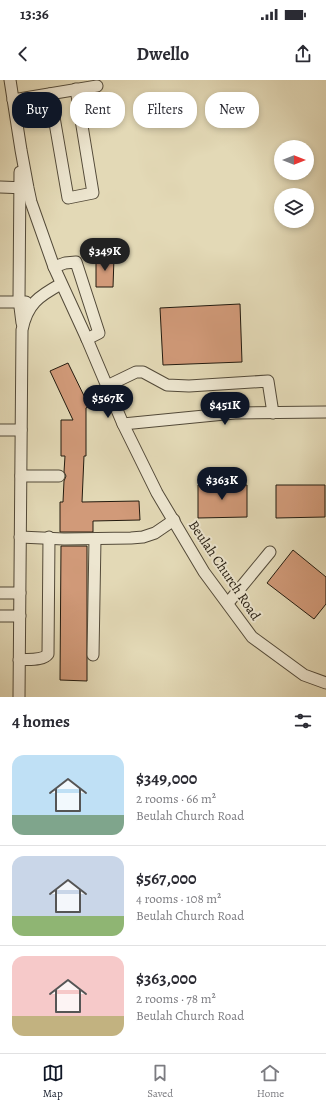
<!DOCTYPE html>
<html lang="en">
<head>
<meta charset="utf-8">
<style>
	body { margin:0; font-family:Alegreya,serif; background:#f2f2f3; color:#2b2b33; height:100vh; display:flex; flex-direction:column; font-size:15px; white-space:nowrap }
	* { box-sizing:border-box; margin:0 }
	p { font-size:13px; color:#7c7c81 }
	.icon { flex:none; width:22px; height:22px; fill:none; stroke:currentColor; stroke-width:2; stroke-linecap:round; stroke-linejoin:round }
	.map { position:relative; height:617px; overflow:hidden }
	.side { display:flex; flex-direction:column; background:#fff; flex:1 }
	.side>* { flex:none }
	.hud { position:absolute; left:12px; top:12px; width:302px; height:36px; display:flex; gap:8px }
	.needle { width:26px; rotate:90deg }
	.buttons { position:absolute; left:274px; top:60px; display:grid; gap:8px }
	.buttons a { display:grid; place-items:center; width:40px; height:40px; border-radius:50%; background:#fff; box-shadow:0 2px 6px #0003; font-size:20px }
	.price { position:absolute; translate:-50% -34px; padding:0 9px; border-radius:14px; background:#111827; color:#fff; font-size:13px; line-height:26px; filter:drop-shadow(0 1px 2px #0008) }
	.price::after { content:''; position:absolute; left:50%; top:24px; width:12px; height:9px; margin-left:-6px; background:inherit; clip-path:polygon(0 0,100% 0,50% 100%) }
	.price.selected { background:#222; color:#fff }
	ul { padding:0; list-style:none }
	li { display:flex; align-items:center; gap:12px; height:100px; padding:0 12px }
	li+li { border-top:1px solid #e1e1e2 }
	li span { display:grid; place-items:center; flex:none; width:112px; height:80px; border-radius:12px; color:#555 }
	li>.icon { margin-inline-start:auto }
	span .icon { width:48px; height:48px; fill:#fffc; stroke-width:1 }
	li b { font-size:17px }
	h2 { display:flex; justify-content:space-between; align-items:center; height:48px; padding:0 12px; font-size:17px }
	.tag { padding:0 14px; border-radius:16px; background:#fff; box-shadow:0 2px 6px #0003; font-size:14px; line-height:36px }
	.tag.selected { background:#111827; color:#fff }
	.status { display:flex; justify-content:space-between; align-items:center; height:28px; padding:0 20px; background:#fff; direction:ltr }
	.status svg { height:11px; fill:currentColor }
	header { display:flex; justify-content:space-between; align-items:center; height:52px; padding:0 12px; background:#fff; font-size:18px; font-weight:600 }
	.menu { display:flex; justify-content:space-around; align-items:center; height:56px; border-top:1px solid #e1e1e2; background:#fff; font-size:11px; color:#7c7c81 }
	.menu a { display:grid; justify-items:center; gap:2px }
	.menu .selected { color:#111827 }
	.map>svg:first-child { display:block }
</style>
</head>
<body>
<div class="status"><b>13:36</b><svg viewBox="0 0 49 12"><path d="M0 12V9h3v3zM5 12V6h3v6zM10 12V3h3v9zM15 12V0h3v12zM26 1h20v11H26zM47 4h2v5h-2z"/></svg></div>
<header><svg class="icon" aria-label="back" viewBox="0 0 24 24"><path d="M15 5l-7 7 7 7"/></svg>Dwello<svg class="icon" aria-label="share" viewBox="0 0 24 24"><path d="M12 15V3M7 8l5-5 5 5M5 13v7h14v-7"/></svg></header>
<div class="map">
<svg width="326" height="617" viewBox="0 0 326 617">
	<rect width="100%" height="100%" fill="#e3d9b6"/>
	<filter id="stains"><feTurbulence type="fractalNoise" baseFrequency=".005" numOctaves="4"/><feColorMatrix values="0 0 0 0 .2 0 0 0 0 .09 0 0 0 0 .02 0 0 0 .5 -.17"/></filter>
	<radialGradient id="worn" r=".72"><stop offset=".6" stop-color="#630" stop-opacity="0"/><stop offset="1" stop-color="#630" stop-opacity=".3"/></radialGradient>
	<!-- building -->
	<g fill="#d19a79" stroke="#231b0f">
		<path d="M96,178h18l-1,29h-17z"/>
		<path d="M240,224l2,58 -79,3 -3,-57z"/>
		<path d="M68,283l21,43 -3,2v48h-2l-2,46 57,-1 1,19 -47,1v11h-33v-30h3l1,-21 2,-5 -2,-4 1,-16h-4v-36h12l-23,-49z"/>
		<path d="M198,405h49v32l-49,1z"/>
		<path d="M276,405h49v32l-49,1z"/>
		<path d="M61,466h26v135l-27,-1z"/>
		<path d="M293,470l33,27v27l-12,15 -47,-36z"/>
	</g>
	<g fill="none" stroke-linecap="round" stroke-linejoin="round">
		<defs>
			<g id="minor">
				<path d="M10,0l11,70 7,38 3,14 23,65 33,72 36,85 34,69 47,79 48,65 52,38 22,8"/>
				<path d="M50,14l18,104 25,-5 -17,-104"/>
				<path d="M13,20l84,-14"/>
				<path d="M20,92l-1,127 3,24"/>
				<path d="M0,107l27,1"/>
				<path d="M54,187l11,-4 11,-1 23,71 -12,6"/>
				<path d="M0,222h26"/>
				<path d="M107,306l29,-14h7l24,13 22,1 79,-5 5,32"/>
				<path d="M123,344l112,-11 91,-1"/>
				<path d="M0,350h21"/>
				<path d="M21,396h38"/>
				<path d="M20,457l44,2 67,-1 12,-1 12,-4 19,-13"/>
				<path d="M0,513h20"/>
				<path d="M228,523l42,-51"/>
				<path d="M0,536h20"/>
				<path d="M93,575l2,-116"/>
				<path d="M19,580c9,-1 24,1 29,-6l1,-117"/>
				<path d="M19,617l3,-367c5,-26 17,-34 39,-46"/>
			</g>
		</defs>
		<!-- minor casing -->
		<use href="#minor" stroke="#534a39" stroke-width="13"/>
		<!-- minor -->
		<use href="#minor" stroke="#ede6d0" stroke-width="11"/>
	</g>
	<g text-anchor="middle" stroke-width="4" stroke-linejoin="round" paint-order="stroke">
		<!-- street labels -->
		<g font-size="14" fill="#231b0f" stroke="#ede6d0">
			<text transform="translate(225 490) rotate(56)" y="5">Beulah Church Road</text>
		</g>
	</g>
	<rect width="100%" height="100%" filter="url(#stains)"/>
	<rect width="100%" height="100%" fill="url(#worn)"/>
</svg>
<div class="buttons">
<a><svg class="needle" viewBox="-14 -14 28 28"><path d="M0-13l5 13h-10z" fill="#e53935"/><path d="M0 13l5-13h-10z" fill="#7c7c81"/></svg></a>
<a><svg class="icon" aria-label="layers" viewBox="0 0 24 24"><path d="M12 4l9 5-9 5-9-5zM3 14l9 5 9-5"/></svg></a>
</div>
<b class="price selected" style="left:105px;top:192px">$349K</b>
<b class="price" style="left:108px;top:339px">$567K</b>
<b class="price" style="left:225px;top:346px">$451K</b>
<b class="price" style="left:222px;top:421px">$363K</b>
<div class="hud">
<a class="tag selected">Buy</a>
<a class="tag">Rent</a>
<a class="tag">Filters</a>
<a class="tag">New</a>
</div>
</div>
<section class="side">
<h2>4 homes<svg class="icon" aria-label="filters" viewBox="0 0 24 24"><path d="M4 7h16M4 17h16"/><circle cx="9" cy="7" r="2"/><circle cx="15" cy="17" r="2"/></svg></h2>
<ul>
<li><span style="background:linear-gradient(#bfe0f5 75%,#7fa58c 0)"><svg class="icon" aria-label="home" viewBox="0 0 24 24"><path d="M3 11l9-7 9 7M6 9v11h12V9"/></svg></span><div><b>$349,000</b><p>2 rooms · 66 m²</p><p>Beulah Church Road</p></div></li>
<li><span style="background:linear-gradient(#c9d6e8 75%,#8fb573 0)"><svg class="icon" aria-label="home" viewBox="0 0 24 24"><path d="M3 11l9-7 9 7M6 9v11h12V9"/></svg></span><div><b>$567,000</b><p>4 rooms · 108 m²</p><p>Beulah Church Road</p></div></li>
<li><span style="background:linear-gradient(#f6c9c9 75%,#c2b280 0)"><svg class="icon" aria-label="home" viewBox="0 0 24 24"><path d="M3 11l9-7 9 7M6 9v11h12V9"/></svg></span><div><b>$363,000</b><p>2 rooms · 78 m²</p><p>Beulah Church Road</p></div></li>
</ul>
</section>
<nav class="menu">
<a class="selected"><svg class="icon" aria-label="map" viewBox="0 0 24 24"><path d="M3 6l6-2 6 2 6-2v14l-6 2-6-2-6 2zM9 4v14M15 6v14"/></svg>Map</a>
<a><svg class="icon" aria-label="saved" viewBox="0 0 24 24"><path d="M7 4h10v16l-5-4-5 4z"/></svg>Saved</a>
<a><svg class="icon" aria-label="home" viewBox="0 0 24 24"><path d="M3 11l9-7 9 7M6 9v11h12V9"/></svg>Home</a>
</nav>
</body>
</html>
